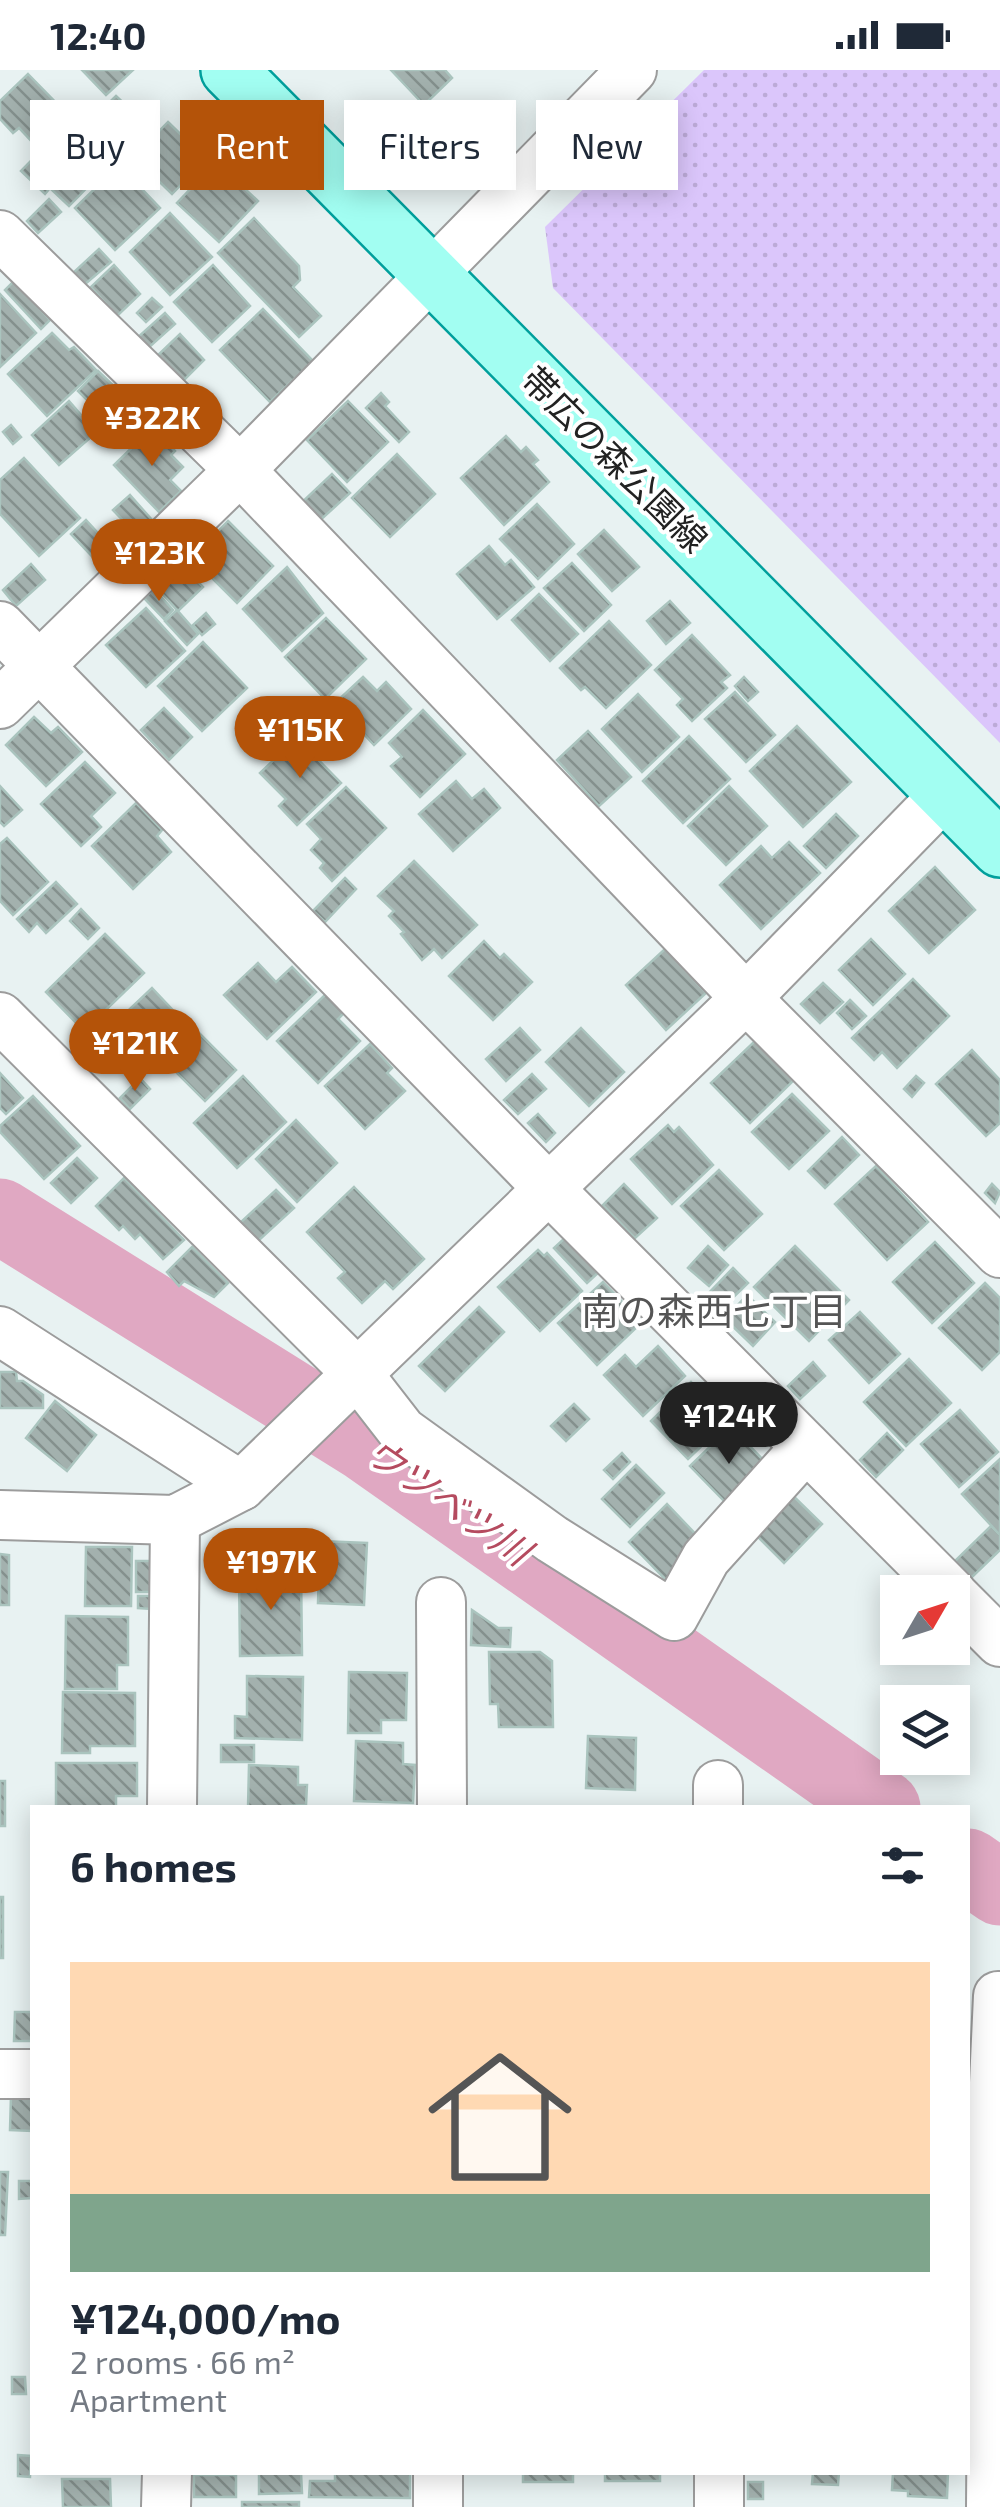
<!DOCTYPE html>
<html lang="en">
<head>
<meta charset="utf-8">
<style>
	body { margin:0; font-family:"Exo 2","Noto Sans JP",sans-serif; background:#f2f2f3; color:#1f2937; height:100vh; display:flex; flex-direction:column; font-size:38px; white-space:nowrap }
	* { box-sizing:border-box; margin:0 }
	p { font-size:32px; color:#747a83 }
	.icon { flex:none; width:55px; height:55px; fill:none; stroke:currentColor; stroke-width:2; stroke-linecap:round; stroke-linejoin:round }
	.map { position:relative; flex:1; overflow:hidden }
	.panel { position:absolute; left:30px; top:1735px; width:940px; height:670px; display:flex; flex-direction:column; background:#fff; border-radius:0px; box-shadow:0 5px 25px #0003 }
	.panel>* { flex:none }
	.hud { position:absolute; left:30px; top:30px; width:940px; height:90px; display:flex; gap:20px }
	.needle { width:65px; rotate:51deg }
	.tools { position:absolute; left:880px; top:1505px; display:grid; gap:20px }
	.tools a { display:grid; place-items:center; width:90px; height:90px; border-radius:0px; background:#fff; box-shadow:0 5px 25px #0003; font-size:50px }
	.price { position:absolute; translate:-50% -85px; padding:0 22px; border-radius:35px; background:#b45309; color:#fff; font-size:32px; line-height:65px; filter:drop-shadow(0 2px 5px #0008) }
	.price::after { content:''; position:absolute; left:50%; top:60px; width:30px; height:22px; margin-left:-15px; background:inherit; clip-path:polygon(0 0,100% 0,50% 100%) }
	.price.active { background:#222; color:#fff }
	ul { padding:0; list-style:none }
	li { display:grid; align-content:center; gap:20px; height:530px; padding:0 40px }
	li span { display:grid; place-items:center; height:310px; border-radius:0px; color:#555 }
	li>.icon { margin-inline-start:auto }
	span .icon { width:180px; height:180px; fill:#fffc; stroke-width:1 }
	li b { font-size:42px }
	h2 { display:flex; justify-content:space-between; align-items:center; height:120px; padding:0 40px; font-size:42px }
	.tag { padding:0 35px; border-radius:0px; background:#fff; box-shadow:0 5px 25px #0003; font-size:35px; line-height:90px }
	.tag.active { background:#b45309; color:#fff }
	.status { display:flex; justify-content:space-between; align-items:center; height:70px; padding:0 50px; background:#fff; direction:ltr }
	.status svg { height:28px; fill:currentColor }
	.map>svg:first-child { display:block }
</style>
</head>
<body>
<div class="status"><b>12:40</b><svg viewBox="0 0 49 12"><path d="M0 12V9h3v3zM5 12V6h3v6zM10 12V3h3v9zM15 12V0h3v12zM26 1h20v11H26zM47 4h2v5h-2z"/></svg></div>
<div class="map">
<svg width="1000" height="2437" viewBox="0 0 1000 2437">
	<defs>
		<pattern id="park-dots" width="8" height="8" patternUnits="userSpaceOnUse" patternTransform="scale(2.5)"><rect width="8" height="8" fill="#dbc6fb"/><path d="M2 2h.1M6 6h.1" fill="none" stroke="#bcaad7" stroke-width="1.8" stroke-linecap="round"/></pattern>
		<pattern id="building-back-hatch" width="6" height="6" patternUnits="userSpaceOnUse" patternTransform="scale(2.5)"><rect width="6" height="6" fill="#a3b1ae"/><path d="M-1 5l2 2M0 0l6 6M5-1l2 2" fill="none" stroke="#84908d"/></pattern>
	</defs>
	<rect width="100%" height="100%" fill="#e8f2f2"/>
	<!-- park -->
	<path fill="url(#park-dots)" d="M704,0h296v673l-447,-455 -8,-61z"/>
	<g fill="none" stroke-linecap="round" stroke-linejoin="round">
		<!-- river -->
		<g stroke="#e0a8c2" stroke-width="75">
			<path d="M0,1146l367,229 516,363"/>
			<path d="M968,1796l32,22"/>
		</g>
	</g>
	<!-- building -->
	<g fill="url(#building-back-hatch)" stroke="#aac4be" stroke-width="2.5">
		<path d="M82,0h51l-27,25z"/>
		<path d="M391,0h54l7,8 -28,27z"/>
		<path d="M28,4l39,40 -32,31 -16,-17 -6,5 -13,-14v-18z"/>
		<path d="M116,26l17,16 -28,27 -17,-16z"/>
		<path d="M143,40l13,12 -24,24 -13,-13z"/>
		<path d="M69,52l42,41 -42,43 -19,-18 -5,6 -24,-23z"/>
		<path d="M168,52l38,37 -34,35 -38,-37z"/>
		<path d="M216,92l42,39 -39,41 -42,-39z"/>
		<path d="M119,95l41,43 -45,42 -40,-42z"/>
		<path d="M49,129l12,13 -23,21 -11,-12z"/>
		<path d="M170,143l42,44 -42,38 -40,-43z"/>
		<path d="M254,148l45,48 1,14 -7,7 28,29 -22,21 -81,-84z"/>
		<path d="M99,179l12,13 -27,23 -11,-12z"/>
		<path d="M114,195l26,29 -23,22 -26,-29z"/>
		<path d="M213,195l37,41 -38,36 -38,-40z"/>
		<path d="M14,211l36,39 -9,9 -36,-39z"/>
		<path d="M0,224l36,39 -36,34z"/>
		<path d="M152,228l10,9 -16,15 -9,-9z"/>
		<path d="M263,239l50,52 -43,41 -50,-52z"/>
		<path d="M165,243l10,11 -28,25 -10,-11z"/>
		<path d="M52,263l17,17 5,-3 22,23 -49,46 -39,-42z"/>
		<path d="M180,264l24,26 -23,23 -25,-26z"/>
		<path d="M98,301l24,23 -16,15 -7,-7 -5,5 -16,-16z"/>
		<path d="M381,323l8,9 -4,4 24,26 -10,10 -33,-34z"/>
		<path d="M69,331l13,15 10,-8 14,16 -47,41 -27,-30z"/>
		<path d="M348,331l40,41 -41,40 -40,-42z"/>
		<path d="M126,345l7,7 -14,13 -7,-7z"/>
		<path d="M11,355l10,12 -8,7 -10,-12z"/>
		<path d="M153,357l22,24 -4,4 12,12 -13,13 11,11 -22,21 -45,-47z"/>
		<path d="M506,366l15,16 5,-5 12,13 -5,4 16,18 -45,43 -43,-47z"/>
		<path d="M397,384l38,40 -45,43 -38,-39z"/>
		<path d="M24,388l56,60 -41,38 -39,-42v-34z"/>
		<path d="M332,404l18,19 -34,31 -17,-19z"/>
		<path d="M130,425l22,25 -16,14 -23,-24z"/>
		<path d="M537,434l37,40 -36,35 -38,-40z"/>
		<path d="M86,450l32,35 -15,13 -32,-34z"/>
		<path d="M228,451l45,45 -36,37 -37,-37 7,-7 -8,-8z"/>
		<path d="M604,460l35,37 -27,24 -34,-37z"/>
		<path d="M489,476l16,19 6,-5 23,27 -37,32 -40,-45z"/>
		<path d="M572,493l39,42 -27,26 -40,-43z"/>
		<path d="M31,494l14,16 -29,26 -13,-16z"/>
		<path d="M180,494l23,23 -25,24 -22,-24z"/>
		<path d="M287,497l36,46 -41,38 -39,-42z"/>
		<path d="M154,519l19,21 -9,9 -20,-21z"/>
		<path d="M539,524l39,40 -28,27 -38,-41z"/>
		<path d="M670,531l20,22 -24,21 -19,-23z"/>
		<path d="M146,538l39,43 -39,36 -40,-42z"/>
		<path d="M177,540l21,24 -11,11 -22,-24z"/>
		<path d="M206,543l9,11 -13,11 -9,-10z"/>
		<path d="M326,548l40,41 -41,40 -40,-42z"/>
		<path d="M609,551l42,44 -45,43 -21,-21 -4,3 -21,-22z"/>
		<path d="M692,565l38,40 -9,7 6,6 -35,33 -15,-16 6,-6 -28,-29z"/>
		<path d="M203,572l44,46 -45,43 -44,-45z"/>
		<path d="M363,607l14,14 9,-9 25,27 -37,36 -39,-42z"/>
		<path d="M744,607l14,15 -10,9 -13,-15z"/>
		<path d="M735,622l40,43 -29,27 -41,-43z"/>
		<path d="M638,624l41,43 -37,35 -40,-43z"/>
		<path d="M164,638l28,29 -23,23 -28,-30z"/>
		<path d="M423,640l42,44 -45,43 -29,-31 11,-9 -13,-14z"/>
		<path d="M34,647l17,16 7,-6 24,25 -36,34 -40,-41z"/>
		<path d="M797,656l54,56 -48,45 -53,-56z"/>
		<path d="M588,661l43,46 -32,29 -42,-46z"/>
		<path d="M689,666l41,43 -47,44 -40,-42z"/>
		<path d="M297,668l44,45 -44,42 -18,-19 7,-7 -26,-26z"/>
		<path d="M85,692l30,31 -24,23 10,11 -20,19 -40,-42z"/>
		<path d="M456,711l16,18 12,-10 16,19 -47,43 -34,-37z"/>
		<path d="M0,716l22,24 -18,16 -4,-4z"/>
		<path d="M729,716l38,40 -41,39 -38,-39z"/>
		<path d="M346,717l40,41 -54,53 -12,-13 4,-5 -13,-13 10,-11 -14,-15z"/>
		<path d="M136,733l26,27 -5,6 14,16 -38,37 -41,-43z"/>
		<path d="M836,744l22,22 -32,32 -22,-22z"/>
		<path d="M7,768l41,44 -35,33 -13,-14v-57z"/>
		<path d="M789,772l31,31 -59,56 -41,-44 41,-39 11,12z"/>
		<path d="M414,791l63,64 -35,33 -8,-9 -12,11 -21,-26 3,-2 -15,-16 5,-5 -16,-15z"/>
		<path d="M935,797l40,43 -46,43 -40,-42z"/>
		<path d="M345,808l11,11 -31,33 -12,-11z"/>
		<path d="M56,812l21,22 -31,29 -9,-10 -8,9 -12,-13z"/>
		<path d="M81,839l18,19 -11,11 -18,-18z"/>
		<path d="M105,864l39,39 -60,58 -38,-39z"/>
		<path d="M871,869l34,35 -32,31 -34,-35z"/>
		<path d="M484,871l16,17 4,-4 28,28 -39,38 -44,-44z"/>
		<path d="M665,879l41,44 -40,37 -40,-45z"/>
		<path d="M258,893l18,19 16,-15 24,25 -49,47 -43,-44z"/>
		<path d="M913,909l36,37 -52,52 -15,-16 -8,8 -22,-22z"/>
		<path d="M823,913l20,19 -23,21 -19,-19z"/>
		<path d="M152,918l33,35 -39,37 -33,-35z"/>
		<path d="M326,924l18,19 -6,6 22,22 -42,42 -41,-42z"/>
		<path d="M850,930l16,16 -14,13 -15,-16z"/>
		<path d="M520,958l20,22 -34,31 -20,-22z"/>
		<path d="M581,958l43,44 -35,34 -43,-44z"/>
		<path d="M198,962l38,38 -31,31 -38,-38z"/>
		<path d="M755,971l38,40 -43,42 -39,-40z"/>
		<path d="M370,974l22,24 -5,5 18,18 -40,38 -40,-43z"/>
		<path d="M972,980l28,30v43l-14,13 -50,-52z"/>
		<path d="M0,1003l23,25 -17,16 -6,-6z"/>
		<path d="M532,1004l14,15 -28,25 -14,-14z"/>
		<path d="M243,1006l43,46 -49,46 -43,-45z"/>
		<path d="M916,1006l8,7 -12,14 -8,-8z"/>
		<path d="M140,1008l10,11 -20,20 -10,-11z"/>
		<path d="M792,1024l37,37 -40,38 -37,-37z"/>
		<path d="M33,1026l47,50 -36,33 -44,-47v-6z"/>
		<path d="M538,1044l17,19 -9,9 -18,-19z"/>
		<path d="M296,1050l41,43 -40,39 -41,-43z"/>
		<path d="M668,1055l6,7 5,-5 34,38 -41,39 -41,-45z"/>
		<path d="M842,1067l17,18 -34,33 -17,-17z"/>
		<path d="M77,1088l20,20 -26,25 -20,-20z"/>
		<path d="M876,1096l52,56 -41,38 -52,-56z"/>
		<path d="M719,1100l43,44 -38,36 -43,-44z"/>
		<path d="M124,1108l60,62 -21,19 -23,-25 -5,5 -12,-13 -4,4 -23,-24z"/>
		<path d="M624,1114l33,34 -22,20 -32,-33z"/>
		<path d="M992,1114l8,8 -5,11 -10,-10z"/>
		<path d="M354,1117l70,72 -31,30 -8,-8 -23,22 -24,-25 7,-6 -38,-40z"/>
		<path d="M276,1120l18,18 -36,33 -17,-19z"/>
		<path d="M566,1167l33,35 -12,11 -33,-35z"/>
		<path d="M935,1172l39,41 -42,40 -39,-41z"/>
		<path d="M708,1176l20,19 -19,21 -21,-18z"/>
		<path d="M795,1176l54,54 -40,41 -55,-54z"/>
		<path d="M192,1177l36,36 -14,14 -30,-16 -5,5 -12,-14z"/>
		<path d="M538,1180l6,6 3,-3 35,38 -42,40 -42,-44z"/>
		<path d="M733,1198l15,15 -31,30 -14,-14z"/>
		<path d="M603,1212l25,26 -3,3 13,15 -41,39 -39,-42z"/>
		<path d="M985,1213l15,15v54l-18,18 -43,-42z"/>
		<path d="M747,1225l28,27 -22,24 -28,-27z"/>
		<path d="M479,1237l25,25 -59,59 -26,-25z"/>
		<path d="M860,1242l40,42 -31,29 -40,-43z"/>
		<path d="M658,1276l27,30 -42,40 -39,-41 21,-20 11,12z"/>
		<path d="M909,1289l42,44 -45,43 -42,-44z"/>
		<path d="M813,1292l12,14 -25,23 -12,-13z"/>
		<path d="M0,1302h16l1,9h6l20,14v13h-43z"/>
		<path d="M691,1312l18,19 10,-9 7,8 -5,5 11,12 -44,42 -37,-38z"/>
		<path d="M55,1331l41,34 -29,36 -41,-33z"/>
		<path d="M574,1334l15,15 -23,22 -15,-15z"/>
		<path d="M960,1340l38,42 -39,35 -38,-43z"/>
		<path d="M887,1363l16,17 -27,27 -16,-17z"/>
		<path d="M722,1365l10,11 9,-9 27,28 -41,39 -37,-38z"/>
		<path d="M622,1383l8,9 -17,17 -9,-9z"/>
		<path d="M1000,1389v76l-38,-41z"/>
		<path d="M636,1395l28,28 -34,34 -28,-28z"/>
		<path d="M786,1419l36,35 -38,39 -36,-36z"/>
		<path d="M667,1434l37,39 -38,37 -37,-38z"/>
		<path d="M991,1456l9,9v15l-29,28 -16,-17z"/>
		<path d="M320,1471l47,2 -3,62 -46,-2z"/>
		<path d="M86,1477h46l-1,59h-46z"/>
		<path d="M0,1484l9,1v50h-9z"/>
		<rect x="136" y="1491" width="17" height="31"/>
		<path d="M277,1496h24l1,89 -62,1 -1,-83h38z"/>
		<path d="M138,1526h13v13l-13,-1z"/>
		<path d="M472,1540l26,18h13l-1,19 -39,-2z"/>
		<path d="M66,1546l62,1v48h-11v24h-52z"/>
		<path d="M489,1582h51l12,9 1,66h-54l-1,-23h-8z"/>
		<path d="M349,1602l58,1 -1,47h-25v13h-33z"/>
		<path d="M247,1606l56,1 -1,63 -67,-2v-22l12,1z"/>
		<path d="M63,1622l72,1v53h-45v7h-28z"/>
		<path d="M588,1666l48,2 -1,52 -49,-2z"/>
		<path d="M356,1671l47,2v21l12,1 -2,38 -59,-2z"/>
		<rect x="221" y="1675" width="33" height="17"/>
		<path d="M56,1693h81v33h-21v12h-60z"/>
		<path d="M249,1695l49,2v18h9l-1,20 -58,3z"/>
		<rect x="0" y="1711" width="5" height="45"/>
		<rect x="0" y="1827" width="3" height="61"/>
		<path d="M15,1942h17v29h-18z"/>
		<path d="M11,2025h21v36l-22,-1z"/>
		<path d="M0,2102h8l-3,63h-5z"/>
		<path d="M19,2111h13v17l-13,1z"/>
		<path d="M12,2307h13l1,17h-14z"/>
		<path d="M18,2385l13,1 -1,21 -12,-1z"/>
		<path d="M259,2402h42l1,21 -43,1z"/>
		<path d="M335,2402h75v26l-101,-1 1,-16h25z"/>
		<rect x="523" y="2402" width="50" height="10"/>
		<rect x="605" y="2402" width="55" height="9"/>
		<path d="M813,2402h26l-1,13 -26,-1z"/>
		<path d="M893,2402h55l-1,26 -39,-2v-5l-16,-1z"/>
		<rect x="194" y="2405" width="42" height="22"/>
		<path d="M62,2409h48l1,28h-48z"/>
		<rect x="748" y="2412" width="15" height="17"/>
		<rect x="242" y="2432" width="57" height="5"/>
	</g>
	<g fill="none" stroke-linecap="round" stroke-linejoin="round">
		<defs>
			<g id="minor">
				<path d="M0,165l240,235 506,528 254,255"/>
				<path d="M0,556l550,564 401,402"/>
				<path d="M0,634l240,-234 392,-400"/>
				<path d="M0,947l357,356 45,58 150,108 122,77 32,-58 100,-111"/>
				<path d="M0,1261l241,155"/>
				<path d="M0,1445l175,5 66,-34 505,-488 200,-205"/>
				<path d="M952,1524l48,48"/>
				<path d="M441,1532l1,206"/>
				<path d="M718,1715v23"/>
				<path d="M172,1738l3,-288"/>
				<path d="M0,2004h32"/>
				<path d="M166,2437l1,-35"/>
				<path d="M438,2437v-35"/>
				<path d="M719,2437v-35"/>
				<path d="M991,2437l3,-424 4,-87"/>
			</g>
			<path id="major" d="M229,0l771,779"/>
		</defs>
		<!-- minor casing -->
		<use href="#minor" stroke="#9c9c9c" stroke-width="52"/>
		<!-- major casing -->
		<use href="#major" stroke="#009f9c" stroke-width="60"/>
		<!-- minor -->
		<use href="#minor" stroke="#fff" stroke-width="48"/>
		<!-- major -->
		<use href="#major" stroke="#a2fef2" stroke-width="55"/>
	</g>
	<g text-anchor="middle" stroke-width="8" stroke-linejoin="round" paint-order="stroke">
		<!-- street labels -->
		<g font-size="35" fill="#222" stroke="#fff">
			<text transform="translate(614 390) rotate(45)" y="12">帯広の森公園線</text>
		</g>
		<!-- neighbourhood labels -->
		<g font-size="38" fill="#555" stroke="#fff">
			<text x="714" y="1255">南の森西七丁目</text>
		</g>
		<!-- water labels -->
		<g font-size="38" font-style="italic" fill="#b54b5f" stroke="#fff">
			<text transform="translate(448 1432) rotate(35)" y="13">ウツベツ川</text>
		</g>
	</g>
</svg>
<div class="tools">
<a><svg class="needle" viewBox="-14 -14 28 28"><path d="M0-13l5 13h-10z" fill="#e53935"/><path d="M0 13l5-13h-10z" fill="#747a83"/></svg></a>
<a><svg class="icon" aria-label="layers" viewBox="0 0 24 24"><path d="M12 4l9 5-9 5-9-5zM3 14l9 5 9-5"/></svg></a>
</div>
<b class="price" style="left:152px;top:399px">¥322K</b>
<b class="price" style="left:159px;top:534px">¥123K</b>
<b class="price" style="left:300px;top:711px">¥115K</b>
<b class="price" style="left:135px;top:1024px">¥121K</b>
<b class="price active" style="left:729px;top:1397px">¥124K</b>
<b class="price" style="left:271px;top:1543px">¥197K</b>
<div class="hud">
<a class="tag">Buy</a>
<a class="tag active">Rent</a>
<a class="tag">Filters</a>
<a class="tag">New</a>
</div>
<section class="panel">
<h2>6 homes<svg class="icon" aria-label="filters" viewBox="0 0 24 24"><path d="M4 7h16M4 17h16"/><circle cx="9" cy="7" r="2"/><circle cx="15" cy="17" r="2"/></svg></h2>
<ul>
<li><span style="background:linear-gradient(#ffd9b3 75%,#7fa58c 0)"><svg class="icon" aria-label="home" viewBox="0 0 24 24"><path d="M3 11l9-7 9 7M6 9v11h12V9"/></svg></span><div><b>¥124,000/mo</b><p>2 rooms · 66 m²</p><p>Apartment</p></div></li>
</ul>
</section>
</div>
</body>
</html>
